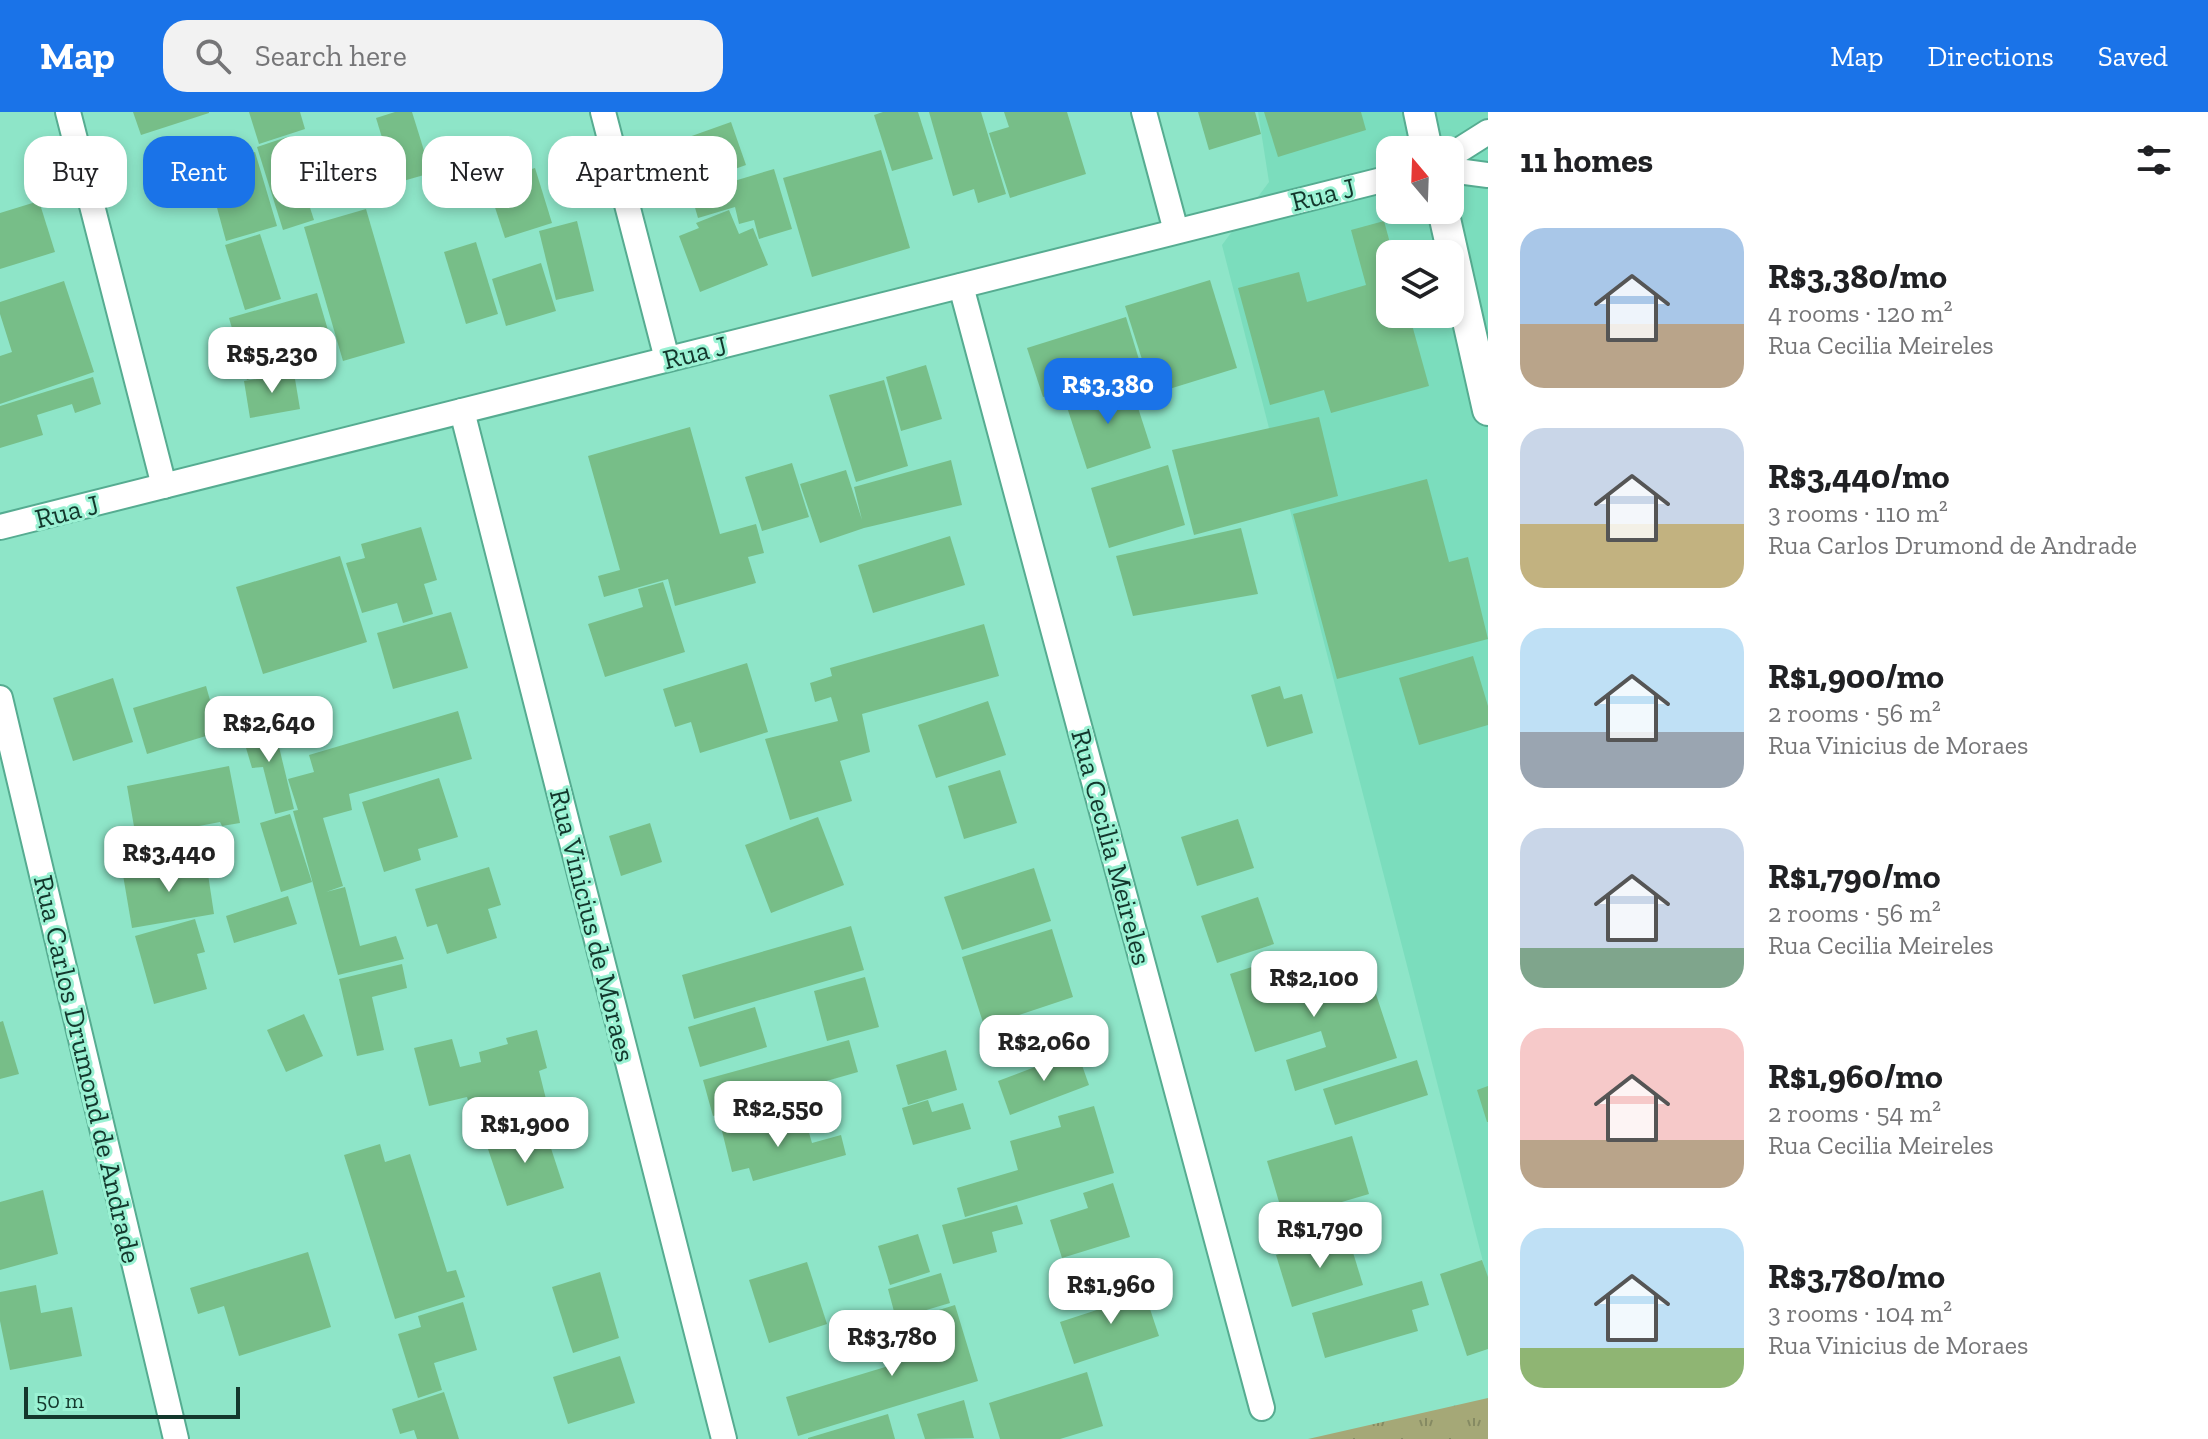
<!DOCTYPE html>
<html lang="en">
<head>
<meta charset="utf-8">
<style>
	body { margin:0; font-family:"Zilla Slab",serif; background:#f2f2f2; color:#202124; height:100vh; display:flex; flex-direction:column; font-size:30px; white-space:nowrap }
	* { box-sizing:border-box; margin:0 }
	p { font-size:26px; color:#757577 }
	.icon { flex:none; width:44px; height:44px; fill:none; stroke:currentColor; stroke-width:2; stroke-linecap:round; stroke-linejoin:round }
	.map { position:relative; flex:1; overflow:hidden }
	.drawer { display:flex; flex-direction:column; background:#fff; width:720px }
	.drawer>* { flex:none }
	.hud { position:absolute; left:24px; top:24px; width:760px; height:72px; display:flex; gap:16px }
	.needle { width:52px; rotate:341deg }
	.tools { position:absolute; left:1376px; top:24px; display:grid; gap:16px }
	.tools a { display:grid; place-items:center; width:88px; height:88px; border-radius:16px; background:#fff; box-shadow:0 4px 12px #0003; font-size:40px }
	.scale { position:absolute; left:24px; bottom:20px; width:216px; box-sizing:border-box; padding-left:8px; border:4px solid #13372c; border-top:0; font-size:22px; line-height:28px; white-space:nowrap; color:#13372c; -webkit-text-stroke:6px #9bf2d4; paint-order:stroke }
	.price { position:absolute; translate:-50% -68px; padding:0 18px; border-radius:16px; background:#fff; color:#222; font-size:26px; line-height:52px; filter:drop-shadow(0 2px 4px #0008) }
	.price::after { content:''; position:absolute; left:50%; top:48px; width:24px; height:18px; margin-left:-12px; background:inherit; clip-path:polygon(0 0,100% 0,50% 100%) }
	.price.selected { background:#1a73e8; color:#fff }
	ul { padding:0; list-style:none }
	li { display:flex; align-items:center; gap:24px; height:200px; padding:0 32px }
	li span { display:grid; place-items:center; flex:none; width:224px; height:160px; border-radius:24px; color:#555 }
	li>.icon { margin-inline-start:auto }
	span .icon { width:96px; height:96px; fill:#fffc; stroke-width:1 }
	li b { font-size:34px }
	h2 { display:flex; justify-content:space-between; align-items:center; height:96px; padding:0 32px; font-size:34px }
	.chip { padding:0 28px; border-radius:24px; background:#fff; box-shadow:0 4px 12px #0003; font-size:28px; line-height:72px }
	.chip.selected { background:#1a73e8; color:#fff }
	header { display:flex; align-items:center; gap:48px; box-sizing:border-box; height:112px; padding:0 40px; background:#1a73e8; color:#fff }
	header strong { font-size:38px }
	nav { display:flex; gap:44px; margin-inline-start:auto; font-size:28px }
	.search { width:560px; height:72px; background:#f2f2f2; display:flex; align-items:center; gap:20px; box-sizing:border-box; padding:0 28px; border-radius:24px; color:#757577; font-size:30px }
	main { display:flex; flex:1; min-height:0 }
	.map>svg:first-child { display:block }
</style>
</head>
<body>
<header>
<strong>Map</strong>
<div class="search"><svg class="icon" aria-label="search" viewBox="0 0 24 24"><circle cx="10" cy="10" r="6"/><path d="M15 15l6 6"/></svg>Search here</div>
<nav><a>Map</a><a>Directions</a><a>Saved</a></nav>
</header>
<main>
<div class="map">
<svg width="1488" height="1327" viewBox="0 0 1488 1327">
	<defs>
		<pattern id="grass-tufts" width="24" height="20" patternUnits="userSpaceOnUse" patternTransform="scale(2)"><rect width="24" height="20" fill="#a5a877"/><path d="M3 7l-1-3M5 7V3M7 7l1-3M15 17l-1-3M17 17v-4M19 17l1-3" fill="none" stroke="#858a62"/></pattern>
	</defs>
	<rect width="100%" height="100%" fill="#8ee5c8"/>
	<!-- built -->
	<path fill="#7bddbd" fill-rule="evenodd" d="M1258,0h230v1169l-266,-1036 47,-63zM1390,38h60v60h-60zM1390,142h60v60h-60z"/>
	<!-- grass -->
	<path fill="url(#grass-tufts)" d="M1488,1286v41h-180z"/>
	<!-- building -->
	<g fill="#77be88">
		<path d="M133,0h76v1l-68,22z"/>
		<path d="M249,0h51l5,17 -46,15z"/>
		<path d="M395,0h17l19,61 -35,10 -20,-65z"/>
		<path d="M883,0h35l15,47 -41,12 -18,-56z"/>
		<path d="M929,0h52l25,82 -28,9 -4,-14 -21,7z"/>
		<path d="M1004,0h63l19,62 -76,24 -21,-65 20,-6z"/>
		<path d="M1198,0h57l6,22 -52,16z"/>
		<path d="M1264,0h97l5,18 -88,27z"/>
		<path d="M731,10l15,43 -59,21 -15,-43z"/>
		<path d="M287,25l27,83 -31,10 -26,-83z"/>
		<path d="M881,38l29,98 -98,29 -29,-99z"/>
		<path d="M255,40l22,74 -51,15 -10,-37 -13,4 -10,-38z"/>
		<path d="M535,56l17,55 -47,15 -18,-55z"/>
		<path d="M774,57l18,60 -33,10 -5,-19 -15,4 -4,-17 -37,11 -7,-24z"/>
		<path d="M39,89l16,51 -55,17v-56z"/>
		<path d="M366,97l39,134 -62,18 -39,-134z"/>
		<path d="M729,98l10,24 14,-6 15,37 -68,27 -21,-56 20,-8 -3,-5z"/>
		<path d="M577,109l17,70 -38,9 -17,-69z"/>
		<path d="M1384,109l9,33h-3v60h19l20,72 -98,27 -7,-23 -54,15 -32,-117 61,-16 8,30 59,-17 -15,-55z"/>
		<path d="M260,122l21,65 -36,11 -20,-65z"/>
		<path d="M476,130l22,72 -32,10 -22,-72z"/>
		<path d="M541,151l15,48 -50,15 -14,-47z"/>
		<path d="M1210,168l27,88 -84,26 -28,-88z"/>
		<path d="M64,169l30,91 -94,32v-48l12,-4 -12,-38v-12z"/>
		<path d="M317,181l18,61 -88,26 -18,-62z"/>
		<path d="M1126,205l15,49 -98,31 -16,-49z"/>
		<path d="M926,253l16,54 -41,12 -15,-54z"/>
		<path d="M294,261l6,36 -50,9 -6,-37z"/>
		<path d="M93,265l8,27 -26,9 -3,-9 -35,11 6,20 -43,13v-42z"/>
		<path d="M884,268l24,86 -52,16 -27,-87z"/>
		<path d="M1130,271l21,65 -64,21 -21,-65z"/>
		<path d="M1319,305l19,79 -144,39 -22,-85z"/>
		<path d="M690,315l30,107 36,-10 8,29 -16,4 8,26 -81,23 -7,-27 -64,18 -6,-21 22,-6 -32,-114z"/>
		<path d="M951,348l11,45 -98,23 -44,15 -20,-59 46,-14 16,50 -8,-33z"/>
		<path d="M792,351l17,54 -47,14 -17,-54z"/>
		<path d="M1168,353l17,60 -76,23 -18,-60z"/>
		<path d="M1427,367l22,83 19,-5 20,82 -151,40 -44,-165z"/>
		<path d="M421,415l16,53 -13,4 9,30 -30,9 -6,-20 -35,10 -16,-50 19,-5 -4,-14z"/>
		<path d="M1241,416l17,66 -125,22 -17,-60z"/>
		<path d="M950,424l15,49 -92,28 -15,-48z"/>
		<path d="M340,444l27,86 -104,32 -27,-87z"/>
		<path d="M663,470l22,70 -80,25 -17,-53 55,-17 -5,-18z"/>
		<path d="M451,500l17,56 -75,21 -16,-56z"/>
		<path d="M984,512l15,52 -137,38 8,38 -30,9 12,40 -62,19 -25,-81 73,-18 -7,-24 -16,5 -5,-19 22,-7 -2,-8z"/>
		<path d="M1473,544l15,50v19l-69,20 -20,-67z"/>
		<path d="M747,551l21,69 -68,21 -9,-31 -16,5 -12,-38z"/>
		<path d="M113,566l20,64 -60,19 -20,-63z"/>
		<path d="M206,574l13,46 -72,22 -14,-46z"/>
		<path d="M1280,574l4,13 18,-5 11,39 -46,14 -16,-52z"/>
		<path d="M988,589l18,54 -70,23 -18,-53z"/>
		<path d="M458,599l14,48 -123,35 3,16 -29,8 20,68 -17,6 19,-5 15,59 36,-10 8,23 -66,16 -45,-164 5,-1 -10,-31 26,-7 -5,-17z"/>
		<path d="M273,610l21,87 -19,5 -12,-47 -11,1 -11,-37z"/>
		<path d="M229,654l11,57 -18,3 -2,-4 -84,16 -9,-52z"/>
		<path d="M1000,658l17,53 -53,16 -16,-53z"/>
		<path d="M439,666l19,59 -40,12 3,11 -37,12 -22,-70z"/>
		<path d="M290,702l22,68 -31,10 -21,-69z"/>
		<path d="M818,705l26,68 -73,28 -26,-68z"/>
		<path d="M1238,707l16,49 -57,18 -16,-49z"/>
		<path d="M650,711l12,39 -41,14 -12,-40z"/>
		<path d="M206,749l8,53 -82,14 -9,-53z"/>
		<path d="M489,755l12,38 -13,4 9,29 -50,16 -10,-30 -10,3 -12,-38z"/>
		<path d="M1034,756l17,53 -89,29 -18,-53z"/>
		<path d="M288,784l9,28 -63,19 -8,-27z"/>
		<path d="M1258,785l16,47 -57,19 -16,-47z"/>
		<path d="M195,807l10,33 -8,2 10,35 -53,15 -19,-68z"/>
		<path d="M851,814l13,44 -170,49 -12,-44z"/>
		<path d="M1052,817l21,68 -60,20 3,9 -29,9 -25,-78z"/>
		<path d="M1301,839l13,40 55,-18 28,85 -102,33 -9,-31 40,-13 -5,-16 -66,21 -25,-78z"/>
		<path d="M402,852l5,24 -35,9 12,53 -27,6 -18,-77z"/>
		<path d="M865,865l14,50 -52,14 -13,-50z"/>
		<path d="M755,895l12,40 -67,20 -12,-40z"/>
		<path d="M304,902l19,42 -37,16 -19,-42z"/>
		<path d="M3,909l16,53 -19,5v-57z"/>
		<path d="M537,918l10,38 -8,3 9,36 -73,18 -8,-28 -38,9 -15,-58 38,-9 8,28 21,-5 -2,-10 29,-8 -2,-6z"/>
		<path d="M849,928l9,32 -56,16 4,11 -76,21 -2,-8 -15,4 -10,-36z"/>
		<path d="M946,938l11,40 -49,15 -12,-40z"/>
		<path d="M1077,939l12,34 -79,30 -12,-34z"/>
		<path d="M1417,948l11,35 -93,30 -12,-36z"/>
		<path d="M1488,974v36h-1l-10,-32z"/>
		<path d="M928,988l4,12 31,-9 8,26 -58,16 -11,-37z"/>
		<path d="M1094,994l20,67 -149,44 -8,-29 61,-18 -8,-29 51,-14 -3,-11z"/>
		<path d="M805,1007l7,24 29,-8 5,20 -93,26 -4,-13 -17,4 -10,-41 28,-7 3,9z"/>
		<path d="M543,1012l21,64 -57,18 -21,-63z"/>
		<path d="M1352,1024l17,58 -85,25 -17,-58z"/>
		<path d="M380,1032l5,18 25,-8 37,118 9,-2 9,27 -70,22 -51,-164z"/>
		<path d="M1113,1071l17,54 -68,21 -12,-38 38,-12 -5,-15z"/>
		<path d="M43,1078l15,64 -58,16v-68z"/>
		<path d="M1017,1093l6,19 -31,8 5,20 -44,12 -11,-39z"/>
		<path d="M1347,1121l16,52 -71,22 -16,-52z"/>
		<path d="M918,1122l12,38 -40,13 -12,-39z"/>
		<path d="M308,1140l23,75 -92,29 -15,-50 -26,8 -8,-26z"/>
		<path d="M1482,1148l6,17v72l-21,7 -27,-82z"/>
		<path d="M807,1150l20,62 -58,19 -20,-63z"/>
		<path d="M600,1160l19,66 -46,15 -21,-66z"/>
		<path d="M941,1161l9,30 -54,16 -8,-30z"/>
		<path d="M1422,1169l7,24 -17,5 6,21 -93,27 -13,-45z"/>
		<path d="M36,1173l5,28 31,-6 10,49 -72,14 -10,-49v-29z"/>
		<path d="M1142,1173l17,51 -85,28 -14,-42 46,-15 -3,-9z"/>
		<path d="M463,1190l14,48 -43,13 8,27 -24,8 -20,-64 23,-7 -3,-11z"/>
		<path d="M955,1193l23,76 -180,55 -12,-39 139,-42 -12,-37z"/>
		<path d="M620,1244l15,47 -67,21 -15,-47z"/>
		<path d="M1087,1260l16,54 -43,13h-60l-11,-36z"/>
		<path d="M444,1280l15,47h-42l-3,-9 -14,4 -8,-25z"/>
		<path d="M964,1288l10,38 -49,1 -8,-25z"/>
		<path d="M888,1302l7,25h-87v-1z"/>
	</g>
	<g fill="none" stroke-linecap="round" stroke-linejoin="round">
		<defs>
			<g id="minor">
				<path d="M68,0l96,374"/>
				<path d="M603,0l64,247"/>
				<path d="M1144,0l32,119"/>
				<path d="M1450,44l38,-24"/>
				<path d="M1450,58l38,5"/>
				<path d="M961,174l301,1122"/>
				<path d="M462,299l262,1028"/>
				<path d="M0,415l1390,-349"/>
				<path d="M0,586l176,741"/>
			</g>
			<g id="tertiary">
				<path d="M1419,0l8,38"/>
				<path d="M1443,98l45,200"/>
			</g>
		</defs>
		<!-- minor casing -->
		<use href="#minor" stroke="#56ac91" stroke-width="28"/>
		<!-- tertiary casing -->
		<use href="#tertiary" stroke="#56ac91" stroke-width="34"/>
		<!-- minor -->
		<use href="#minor" stroke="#fff" stroke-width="24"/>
		<!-- tertiary -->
		<use href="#tertiary" stroke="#fff" stroke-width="30"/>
	</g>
	<g text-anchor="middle" stroke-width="6" stroke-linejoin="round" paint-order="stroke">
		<!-- street labels -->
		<g font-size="28" fill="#13372c" stroke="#9bf2d4">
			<text transform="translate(1323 82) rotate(-14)" y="10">Rua J</text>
			<text transform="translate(695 240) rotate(-14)" y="10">Rua J</text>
			<text transform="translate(67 399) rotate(-14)" y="10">Rua J</text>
			<text transform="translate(1112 735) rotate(75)" y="10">Rua Cecilia Meireles</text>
			<text transform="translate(593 813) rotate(76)" y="10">Rua Vinicius de Moraes</text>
			<text transform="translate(88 957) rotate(77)" y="10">Rua Carlos Drumond de Andrade</text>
		</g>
	</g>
</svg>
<div class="tools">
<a><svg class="needle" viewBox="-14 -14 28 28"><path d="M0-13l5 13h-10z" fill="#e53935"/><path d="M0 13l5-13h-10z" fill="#757577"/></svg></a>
<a><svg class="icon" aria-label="layers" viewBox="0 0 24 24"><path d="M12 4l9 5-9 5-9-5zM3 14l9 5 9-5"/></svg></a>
</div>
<div class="scale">50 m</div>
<b class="price" style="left:272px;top:283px">R$5,230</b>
<b class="price selected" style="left:1108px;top:314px">R$3,380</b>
<b class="price" style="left:269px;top:652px">R$2,640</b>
<b class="price" style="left:169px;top:782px">R$3,440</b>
<b class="price" style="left:1314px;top:907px">R$2,100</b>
<b class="price" style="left:1044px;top:971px">R$2,060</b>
<b class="price" style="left:778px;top:1037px">R$2,550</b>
<b class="price" style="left:525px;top:1053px">R$1,900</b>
<b class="price" style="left:1320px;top:1158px">R$1,790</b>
<b class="price" style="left:1111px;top:1214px">R$1,960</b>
<b class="price" style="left:892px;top:1266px">R$3,780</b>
<div class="hud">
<a class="chip">Buy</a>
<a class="chip selected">Rent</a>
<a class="chip">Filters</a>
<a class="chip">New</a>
<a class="chip">Apartment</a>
</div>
</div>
<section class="drawer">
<h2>11 homes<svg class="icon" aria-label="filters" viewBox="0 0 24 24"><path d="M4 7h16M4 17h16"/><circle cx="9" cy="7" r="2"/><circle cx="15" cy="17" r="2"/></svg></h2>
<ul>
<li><span style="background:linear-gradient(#a9c7e8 60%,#b9a48a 0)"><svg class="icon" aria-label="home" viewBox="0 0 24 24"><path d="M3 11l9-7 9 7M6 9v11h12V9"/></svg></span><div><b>R$3,380/mo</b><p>4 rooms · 120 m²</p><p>Rua Cecilia Meireles</p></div></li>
<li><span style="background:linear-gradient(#c9d6e8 60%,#c2b280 0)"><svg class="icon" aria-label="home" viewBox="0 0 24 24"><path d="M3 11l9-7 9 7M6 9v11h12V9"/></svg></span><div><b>R$3,440/mo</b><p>3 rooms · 110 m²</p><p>Rua Carlos Drumond de Andrade</p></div></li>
<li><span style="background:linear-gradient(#bfe0f5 65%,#9aa5b1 0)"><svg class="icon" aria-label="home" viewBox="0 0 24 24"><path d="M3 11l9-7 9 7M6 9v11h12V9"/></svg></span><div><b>R$1,900/mo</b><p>2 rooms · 56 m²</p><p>Rua Vinicius de Moraes</p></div></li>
<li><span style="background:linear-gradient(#c9d6e8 75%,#7fa58c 0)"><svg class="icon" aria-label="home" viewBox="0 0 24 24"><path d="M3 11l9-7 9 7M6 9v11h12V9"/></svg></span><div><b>R$1,790/mo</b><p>2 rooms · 56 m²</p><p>Rua Cecilia Meireles</p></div></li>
<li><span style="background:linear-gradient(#f6c9c9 70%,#b9a48a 0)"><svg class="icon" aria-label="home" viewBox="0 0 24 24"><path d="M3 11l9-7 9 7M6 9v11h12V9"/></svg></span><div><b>R$1,960/mo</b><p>2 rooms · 54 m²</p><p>Rua Cecilia Meireles</p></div></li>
<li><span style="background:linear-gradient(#bfe0f5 75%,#8fb573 0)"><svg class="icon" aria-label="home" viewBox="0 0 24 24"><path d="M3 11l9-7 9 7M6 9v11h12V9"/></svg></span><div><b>R$3,780/mo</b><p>3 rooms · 104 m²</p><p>Rua Vinicius de Moraes</p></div></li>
</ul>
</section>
</main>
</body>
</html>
